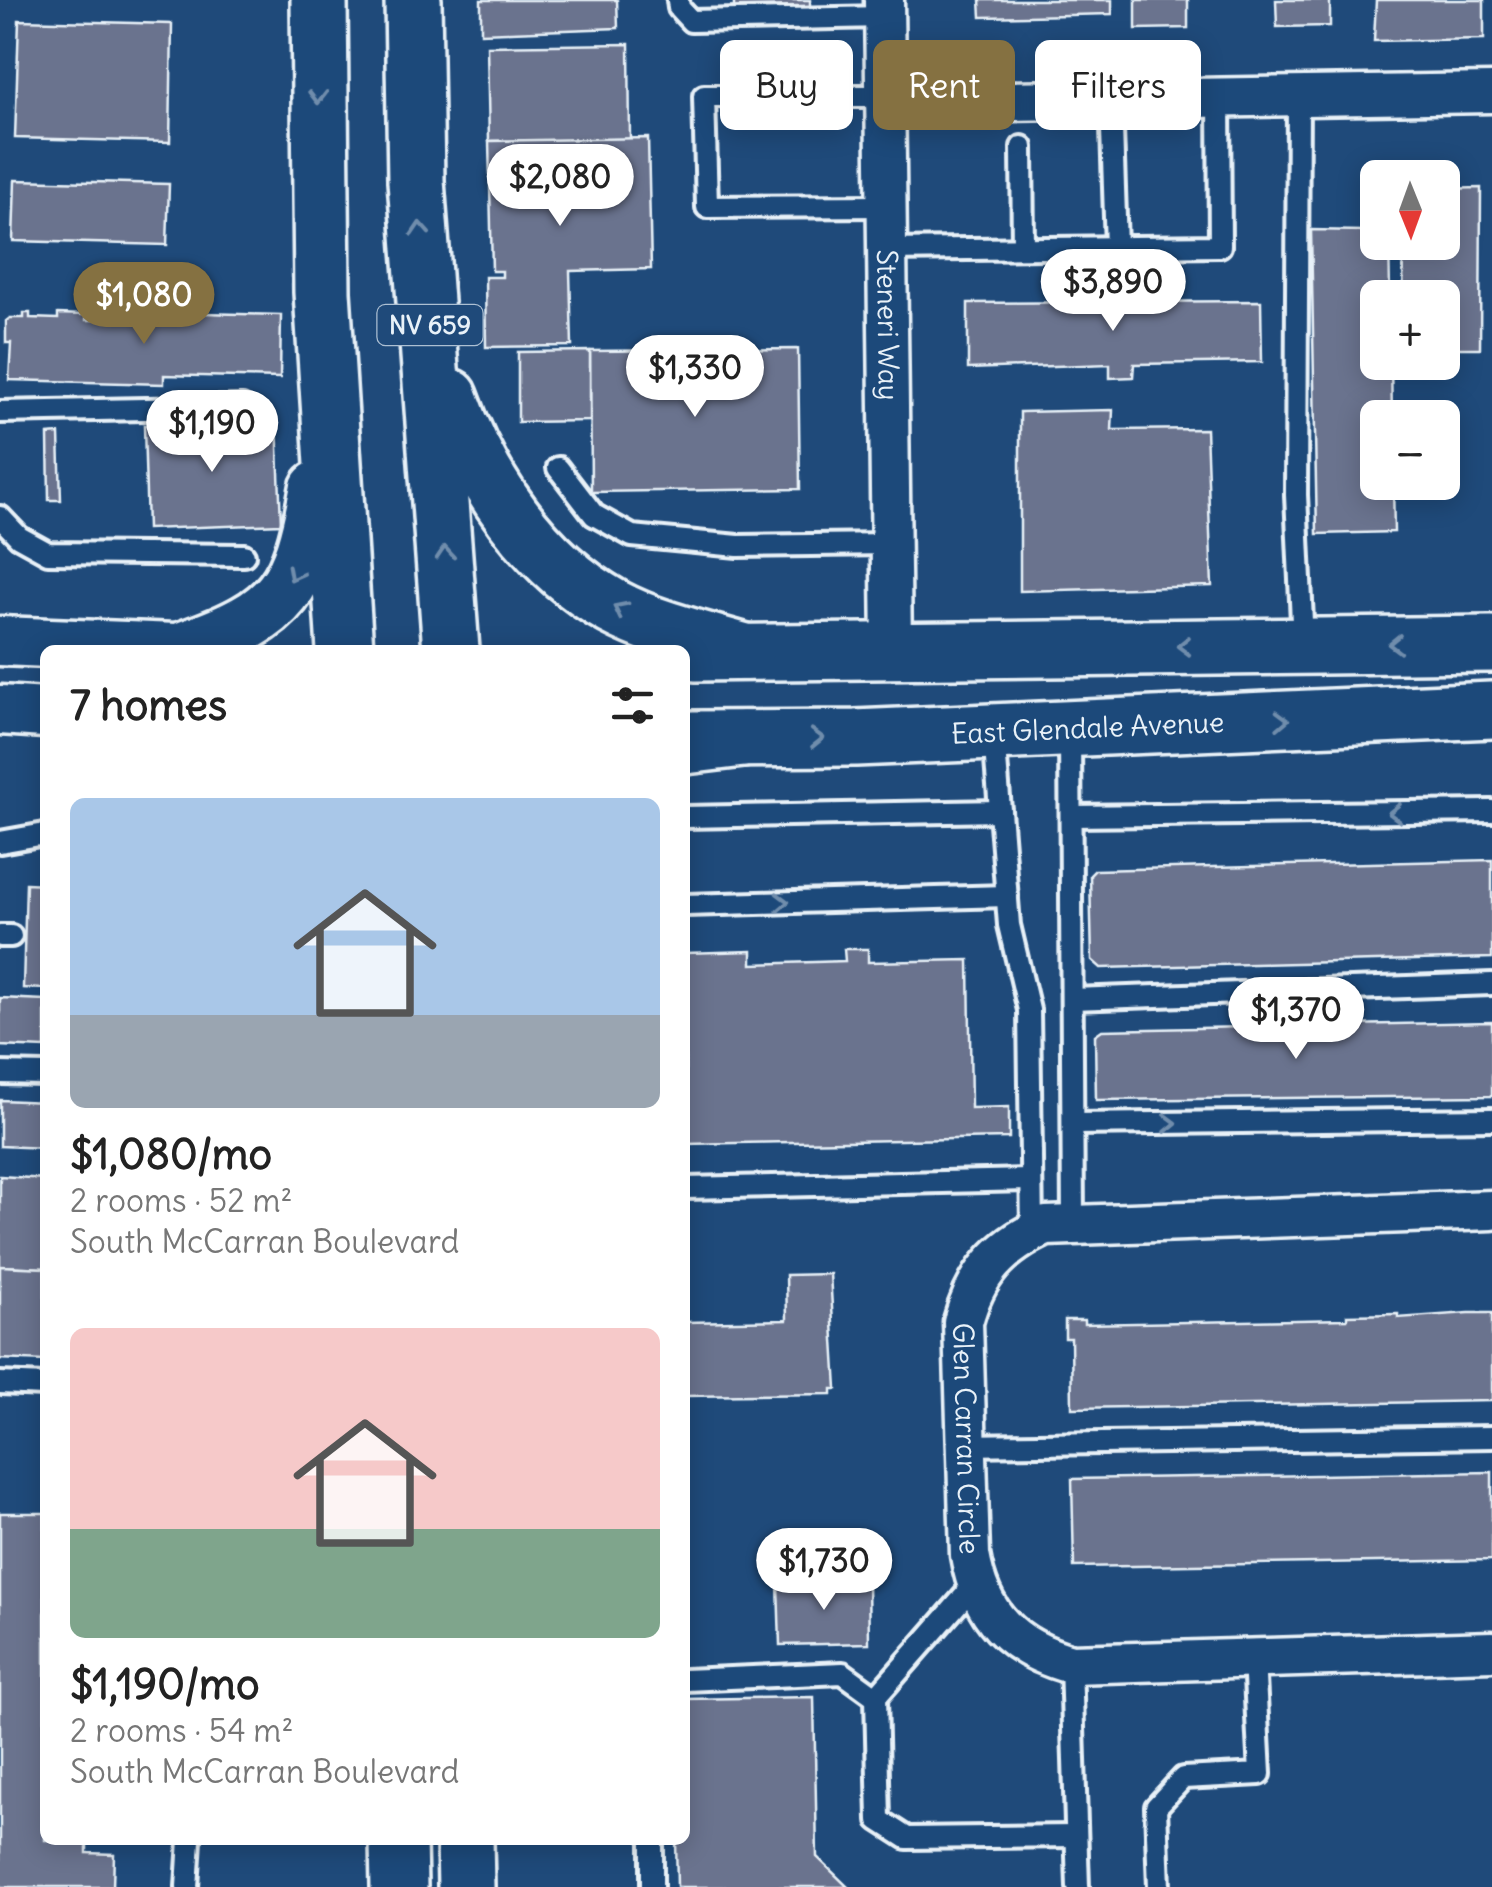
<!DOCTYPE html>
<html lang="en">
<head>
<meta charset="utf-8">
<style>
	body { margin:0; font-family:Delius,sans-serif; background:#f6f6f6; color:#222; height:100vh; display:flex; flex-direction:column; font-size:38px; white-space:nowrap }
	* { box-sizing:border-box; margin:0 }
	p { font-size:32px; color:#767676 }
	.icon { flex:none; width:55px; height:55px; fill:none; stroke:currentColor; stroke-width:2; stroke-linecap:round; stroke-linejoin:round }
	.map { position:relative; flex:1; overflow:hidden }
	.side { position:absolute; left:40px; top:645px; width:650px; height:1200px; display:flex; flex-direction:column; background:#fff; border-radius:15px; box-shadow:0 5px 25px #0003 }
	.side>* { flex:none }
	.top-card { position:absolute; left:720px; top:40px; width:620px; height:90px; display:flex; gap:20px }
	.needle { width:65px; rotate:179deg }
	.fabs { position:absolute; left:1360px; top:160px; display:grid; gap:20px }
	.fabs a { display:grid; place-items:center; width:100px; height:100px; border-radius:15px; background:#fff; box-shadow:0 5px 25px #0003; font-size:50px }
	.price { position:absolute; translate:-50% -85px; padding:0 22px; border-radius:35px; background:#fff; color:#222; font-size:32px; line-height:65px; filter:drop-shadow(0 2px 5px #0008) }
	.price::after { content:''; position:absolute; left:50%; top:60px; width:30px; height:22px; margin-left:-15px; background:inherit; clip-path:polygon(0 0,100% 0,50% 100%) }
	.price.on { background:#857141; color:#fff }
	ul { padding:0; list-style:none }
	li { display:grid; align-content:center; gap:20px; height:530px; padding:0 30px }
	li span { display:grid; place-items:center; height:310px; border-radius:15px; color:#555 }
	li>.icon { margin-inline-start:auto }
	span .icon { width:180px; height:180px; fill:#fffc; stroke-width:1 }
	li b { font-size:42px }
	h2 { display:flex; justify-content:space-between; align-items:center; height:120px; padding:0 30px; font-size:42px }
	.pill { padding:0 35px; border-radius:15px; background:#fff; box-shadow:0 5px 25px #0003; font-size:35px; line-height:90px }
	.pill.on { background:#857141; color:#fff }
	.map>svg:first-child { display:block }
</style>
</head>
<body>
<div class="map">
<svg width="1492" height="1887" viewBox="0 0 1492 1887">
	<rect width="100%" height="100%" fill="#1f4a7a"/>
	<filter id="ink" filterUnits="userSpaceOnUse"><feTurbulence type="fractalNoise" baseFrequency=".01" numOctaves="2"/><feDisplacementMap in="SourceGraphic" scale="20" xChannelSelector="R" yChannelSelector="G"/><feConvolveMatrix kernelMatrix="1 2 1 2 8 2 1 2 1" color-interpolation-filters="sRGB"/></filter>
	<g filter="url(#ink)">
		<!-- building -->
		<g fill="#6b738e" stroke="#e8f1f8" stroke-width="2.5">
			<path d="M481,0h136l1,28 -137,5z"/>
			<path d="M734,0h76v9l-76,3z"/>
			<path d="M980,0h132v14l-131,3z"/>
			<path d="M1136,0h52v28l-52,1z"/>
			<path d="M1276,0h54v26l-53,1z"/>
			<path d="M1376,0h108v39l-110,2z"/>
			<path d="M19,20l153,4 -2,118 -155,-4z"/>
			<path d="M629,44l1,95 -141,2 -2,-95z"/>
			<path d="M648,138l3,131 -81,2 2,75 -86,1 -1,-70h17v-6h-10l-3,-130z"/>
			<path d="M15,180l154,4 -2,61 -154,-4z"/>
			<path d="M1481,188l-1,160h-38v-50h-38l-2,-56h40v-53z"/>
			<path d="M1363,219h15v23h11l1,49 14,-1v8h-26v64h13l1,56h-14v64h15l1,50 -77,2 -6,-304 52,1z"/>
			<path d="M1261,301l1,61 -128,2 -1,13 -23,1v-14l-142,5v-66z"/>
			<path d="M130,311l151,4 -1,63 -116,-3v9l-155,-4 2,-37h-5v-22l4,-3h14v-5h6v5l28,1v-5l28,1v5h8v-5l36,1z"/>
			<path d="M798,349l2,140 -209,3 -1,-141z"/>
			<path d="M590,351v70l-72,1v-70z"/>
			<path d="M1113,410l-1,20 94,-1 6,157 -192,5v-179z"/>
			<path d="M277,420l4,104 -134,5 -3,-104z"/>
			<path d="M59,434l2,66h-12l-1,-65z"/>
			<path d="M1492,860v98l-391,10 -9,-8 -2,-85 5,-5z"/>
			<path d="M26,883l19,1v105l-22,-1z"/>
			<path d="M844,949h24v13l101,-2 2,148 38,-1v31l-324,6v-191l67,-2v13l93,-3z"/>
			<path d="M0,998l45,2v48l-45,-2z"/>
			<path d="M1492,1022v74l-396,4 -1,-65 7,-5z"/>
			<path d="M0,1100l45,2v46l-45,-2z"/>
			<path d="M0,1176l45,3v89l-45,-2z"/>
			<path d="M0,1266l45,2v93l-45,-2z"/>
			<path d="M830,1274l7,115h-5v5l-147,2v-74l102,-2 -1,-45z"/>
			<path d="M1469,1313h23v88l-420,7 -1,-70h-6v-18h19v4l263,-5v-4l51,-1v4z"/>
			<path d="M1492,1472v88l-418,7 -2,-88z"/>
			<path d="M0,1513h45v327h42v13l27,1 -1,33h-113z"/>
			<path d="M868,1582l1,61 -89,2 -2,-61z"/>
			<path d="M814,1697l3,160 31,30h-171l-1,-47h9v-141z"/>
		</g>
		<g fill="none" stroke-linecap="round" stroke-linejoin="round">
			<defs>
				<g id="service">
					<path d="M678,0l1,8 12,13 193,-4"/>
					<path d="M885,96h-181l3,111 179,-1"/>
					<path d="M1298,96l-2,399 7,148"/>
					<path d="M1111,99l5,148"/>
					<path d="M1022,147l1,101"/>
					<path d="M887,250l333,-4 -1,-149"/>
					<path d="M0,412l242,-5"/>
					<path d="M558,468l36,47 38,21 106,10 153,-2"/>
					<path d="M0,517l19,20 29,16 196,2"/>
					<path d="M1070,731l3,491"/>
					<path d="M994,734l15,191 20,85 3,222"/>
					<path d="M1072,816l420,-5"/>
					<path d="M685,817l315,-6"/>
					<path d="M0,842l45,-8"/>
					<path d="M685,905l322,-9"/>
					<path d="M0,936h11"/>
					<path d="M1072,999l420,-15"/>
					<path d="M0,1073l45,1"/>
					<path d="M1073,1124l419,-5"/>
					<path d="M685,1188l345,-8"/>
					<path d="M0,1383l45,2"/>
					<path d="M967,1445l525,-8"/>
					<path d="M1071,1664l7,223"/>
					<path d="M685,1680l158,-7 33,24 3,123 28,18 169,-2"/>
					<path d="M876,1697l99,-113"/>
					<path d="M652,1840v47"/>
					<path d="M187,1887l3,-47"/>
					<path d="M1159,1887l-3,-80 27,-29 77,-4 -6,-115"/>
				</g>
				<g id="minor">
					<path id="s1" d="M884,0l8,650"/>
					<path d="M885,103l607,-10"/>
					<path id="s2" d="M1492,1210l-446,16c-47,21 -70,48 -83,96l7,233c10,60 42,93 101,109l421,-13"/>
				</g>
				<g id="tertiary">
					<path d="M0,641l226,9"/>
					<path d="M0,710l45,3"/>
				</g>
				<g id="secondary">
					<path d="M695,653l797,-9"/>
					<path id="s3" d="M693,739l162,-1 637,-28"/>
				</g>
				<g id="primary">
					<path d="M319,0l3,292 23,358"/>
					<path d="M413,0l3,181 35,469"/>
					<path d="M450,397c29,83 84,166 163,210 41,22 88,32 132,45"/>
					<path d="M188,648c97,-34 112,-60 130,-159"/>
					<path d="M685,746l58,-7"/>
					<path d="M398,1840l1,47"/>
					<path d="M465,1840l1,47"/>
				</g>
			</defs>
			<!-- service casing -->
			<use href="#service" stroke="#e8f1f8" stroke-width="28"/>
			<!-- minor casing -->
			<use href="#minor" stroke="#e8f1f8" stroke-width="45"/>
			<!-- tertiary casing -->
			<use href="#tertiary" stroke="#e8f1f8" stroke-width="55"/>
			<!-- secondary casing -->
			<use href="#secondary" stroke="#e8f1f8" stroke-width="62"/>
			<!-- primary casing -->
			<use href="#primary" stroke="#e8f1f8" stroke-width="62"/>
			<!-- service -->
			<use href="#service" stroke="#1f4a7a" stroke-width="20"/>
			<!-- minor -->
			<use href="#minor" stroke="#1f4a7a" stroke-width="38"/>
			<!-- tertiary -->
			<use href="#tertiary" stroke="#1f4a7a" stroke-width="48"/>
			<!-- secondary -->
			<use href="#secondary" stroke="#1f4a7a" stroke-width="55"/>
			<!-- primary -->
			<use href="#primary" stroke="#1f4a7a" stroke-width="55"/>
		</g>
		<!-- one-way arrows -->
		<defs><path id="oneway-chevron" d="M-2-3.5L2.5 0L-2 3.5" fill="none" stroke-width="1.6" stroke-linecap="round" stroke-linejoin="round" transform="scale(2.5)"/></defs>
		<g stroke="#6f8dac">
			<use href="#oneway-chevron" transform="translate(318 97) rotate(90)"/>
			<use href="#oneway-chevron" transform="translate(420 229) rotate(-94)"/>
			<use href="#oneway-chevron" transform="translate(445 553) rotate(-94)"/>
			<use href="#oneway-chevron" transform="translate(294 574) rotate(118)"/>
			<use href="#oneway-chevron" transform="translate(620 609) rotate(-153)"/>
			<use href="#oneway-chevron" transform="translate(1395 644) rotate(179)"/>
			<use href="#oneway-chevron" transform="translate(1184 646) rotate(179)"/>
			<use href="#oneway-chevron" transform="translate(1282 720) rotate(-2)"/>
			<use href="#oneway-chevron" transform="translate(817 738) rotate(-1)"/>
			<use href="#oneway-chevron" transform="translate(1395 813) rotate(179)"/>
			<use href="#oneway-chevron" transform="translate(782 902) rotate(-2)"/>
			<use href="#oneway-chevron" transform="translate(1170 1123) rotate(-1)"/>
		</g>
	</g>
	<g text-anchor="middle" stroke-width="10" stroke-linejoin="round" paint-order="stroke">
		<!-- shield labels -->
		<rect fill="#1f4a7a" stroke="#acbfd2" stroke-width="2.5" x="377.5" y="305" width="105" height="40" rx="8"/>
		<g font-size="25" font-weight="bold" fill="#e8f1f8">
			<text x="430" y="334">NV 659</text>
		</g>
		<!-- street labels -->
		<g font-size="28" fill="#e8f1f8" stroke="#1f4a7a">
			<text dy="10" stroke="none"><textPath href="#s1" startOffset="325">Steneri Way</textPath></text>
			<text dy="10" stroke="none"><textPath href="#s3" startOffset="395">East Glendale Avenue</textPath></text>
			<text dy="10" stroke="none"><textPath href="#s2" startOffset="695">Glen Carran Circle</textPath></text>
		</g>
	</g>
</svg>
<div class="fabs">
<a><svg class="needle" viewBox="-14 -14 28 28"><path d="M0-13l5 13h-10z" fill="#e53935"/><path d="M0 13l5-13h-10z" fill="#767676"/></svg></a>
<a>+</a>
<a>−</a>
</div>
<b class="price" style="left:560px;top:229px">$2,080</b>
<b class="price" style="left:1113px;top:334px">$3,890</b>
<b class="price on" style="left:144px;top:347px">$1,080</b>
<b class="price" style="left:695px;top:420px">$1,330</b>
<b class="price" style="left:212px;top:475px">$1,190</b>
<b class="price" style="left:1296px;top:1062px">$1,370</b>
<b class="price" style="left:824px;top:1613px">$1,730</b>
<div class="top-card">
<a class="pill">Buy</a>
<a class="pill on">Rent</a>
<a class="pill">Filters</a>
</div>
<section class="side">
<h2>7 homes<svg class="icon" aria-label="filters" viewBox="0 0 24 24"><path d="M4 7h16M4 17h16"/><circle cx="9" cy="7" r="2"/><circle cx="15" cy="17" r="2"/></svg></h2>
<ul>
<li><span style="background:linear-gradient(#a9c7e8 70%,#9aa5b1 0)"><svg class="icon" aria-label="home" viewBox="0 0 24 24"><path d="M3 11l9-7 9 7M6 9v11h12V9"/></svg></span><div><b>$1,080/mo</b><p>2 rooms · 52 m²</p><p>South McCarran Boulevard</p></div></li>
<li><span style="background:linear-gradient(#f6c9c9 65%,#7fa58c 0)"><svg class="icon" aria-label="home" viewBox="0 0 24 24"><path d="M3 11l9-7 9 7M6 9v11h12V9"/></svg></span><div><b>$1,190/mo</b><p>2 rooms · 54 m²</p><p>South McCarran Boulevard</p></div></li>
</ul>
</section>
</div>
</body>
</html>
